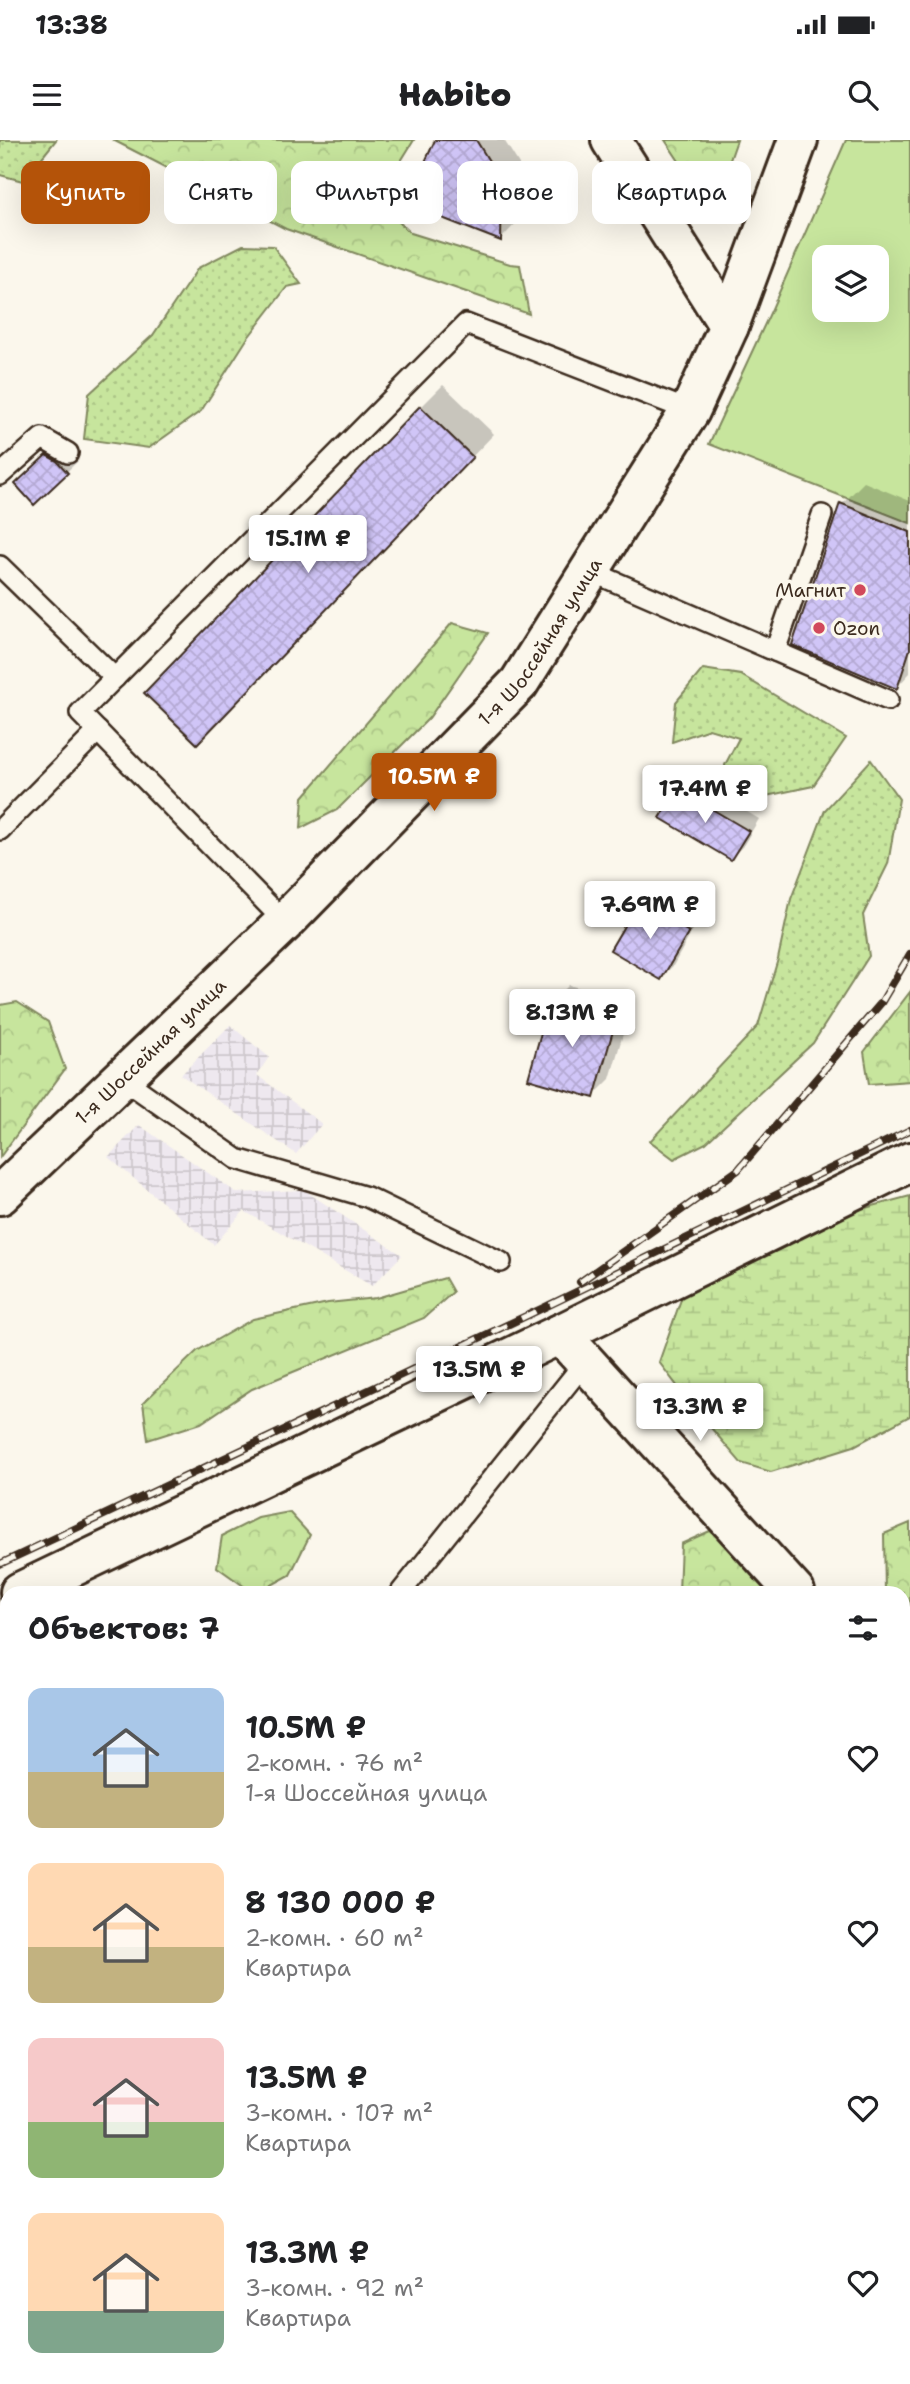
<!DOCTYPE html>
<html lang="ru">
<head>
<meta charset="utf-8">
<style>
	body { margin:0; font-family:"Shantell Sans",sans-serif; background:#f6f6f6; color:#202124; height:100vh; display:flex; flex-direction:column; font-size:26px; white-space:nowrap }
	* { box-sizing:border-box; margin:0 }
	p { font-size:23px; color:#757577 }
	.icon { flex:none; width:38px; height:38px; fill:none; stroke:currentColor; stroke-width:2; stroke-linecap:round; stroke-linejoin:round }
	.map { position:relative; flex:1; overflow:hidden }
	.sheet { position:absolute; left:0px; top:1446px; width:910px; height:800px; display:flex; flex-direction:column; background:#fff; border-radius:21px 21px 0 0; box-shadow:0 7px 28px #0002 }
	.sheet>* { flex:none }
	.guide { position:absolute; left:21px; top:21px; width:868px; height:63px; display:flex; gap:14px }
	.tools { position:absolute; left:812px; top:105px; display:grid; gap:14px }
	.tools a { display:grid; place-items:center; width:77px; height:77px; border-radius:14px; background:#fff; box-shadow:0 7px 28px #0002; font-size:35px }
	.price { position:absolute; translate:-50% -60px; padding:0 16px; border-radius:7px; background:#fff; color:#222; font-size:23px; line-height:46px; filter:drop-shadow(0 2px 4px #0008) }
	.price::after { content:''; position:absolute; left:50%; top:42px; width:21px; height:16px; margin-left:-10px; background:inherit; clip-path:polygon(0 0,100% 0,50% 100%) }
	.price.on { background:#b45309; color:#fff }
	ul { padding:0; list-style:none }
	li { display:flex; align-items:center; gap:21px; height:175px; padding:0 28px }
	li span { display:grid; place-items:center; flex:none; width:196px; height:140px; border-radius:14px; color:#555 }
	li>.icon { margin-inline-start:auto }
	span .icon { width:84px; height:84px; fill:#fffc; stroke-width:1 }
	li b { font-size:30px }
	h2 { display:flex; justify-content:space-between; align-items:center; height:84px; padding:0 28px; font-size:30px }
	.chip { padding:0 24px; border-radius:14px; background:#fff; box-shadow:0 7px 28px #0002; font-size:24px; line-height:63px }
	.chip.on { background:#b45309; color:#fff }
	.status { display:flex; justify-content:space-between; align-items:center; height:49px; padding:0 35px; background:#fff; direction:ltr }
	.status svg { height:19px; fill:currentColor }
	header { display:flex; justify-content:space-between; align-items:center; height:91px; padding:0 28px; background:#fff; font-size:32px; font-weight:800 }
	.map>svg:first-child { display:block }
</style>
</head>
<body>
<div class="status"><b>13:38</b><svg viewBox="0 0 49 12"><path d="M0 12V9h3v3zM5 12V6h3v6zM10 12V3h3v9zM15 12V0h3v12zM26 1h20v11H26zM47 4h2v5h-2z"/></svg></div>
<header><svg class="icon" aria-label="menu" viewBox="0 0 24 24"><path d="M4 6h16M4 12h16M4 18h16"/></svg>Habito<svg class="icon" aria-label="search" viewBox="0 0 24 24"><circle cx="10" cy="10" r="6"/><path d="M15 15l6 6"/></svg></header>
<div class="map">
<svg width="910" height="2244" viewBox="0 0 910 2244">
	<defs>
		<pattern id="industrial-grid" width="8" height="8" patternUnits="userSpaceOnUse" patternTransform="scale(1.75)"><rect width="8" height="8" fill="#eee8ef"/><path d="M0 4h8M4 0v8" fill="none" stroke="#cdc7cc"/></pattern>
		<pattern id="grass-dots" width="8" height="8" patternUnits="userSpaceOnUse" patternTransform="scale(1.75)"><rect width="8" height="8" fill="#c7e59d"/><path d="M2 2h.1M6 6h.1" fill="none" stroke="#acc587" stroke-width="1.8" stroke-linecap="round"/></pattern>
		<pattern id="forest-crowns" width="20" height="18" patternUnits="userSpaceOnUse" patternTransform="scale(1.75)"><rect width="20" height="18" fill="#c7e59d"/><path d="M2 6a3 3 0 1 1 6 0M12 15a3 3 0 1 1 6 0" fill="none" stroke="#acc587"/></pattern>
		<pattern id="wetland-marsh" width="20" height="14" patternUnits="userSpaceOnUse" patternTransform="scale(1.75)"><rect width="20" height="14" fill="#c7e59d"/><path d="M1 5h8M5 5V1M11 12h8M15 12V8" fill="none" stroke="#acc587"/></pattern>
		<pattern id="building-cross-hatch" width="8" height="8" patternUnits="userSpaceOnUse" patternTransform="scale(1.75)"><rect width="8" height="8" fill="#d0c5f7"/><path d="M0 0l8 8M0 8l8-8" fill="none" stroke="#b4a9d3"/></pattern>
	</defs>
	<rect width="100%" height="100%" fill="#fbf7ec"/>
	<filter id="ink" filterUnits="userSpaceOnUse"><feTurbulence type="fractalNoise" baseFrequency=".0143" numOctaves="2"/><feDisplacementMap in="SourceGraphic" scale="14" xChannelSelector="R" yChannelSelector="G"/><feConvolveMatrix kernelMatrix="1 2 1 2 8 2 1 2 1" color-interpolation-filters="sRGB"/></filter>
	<g filter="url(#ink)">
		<!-- industrial -->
		<g fill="url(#industrial-grid)">
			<path d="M230,885l39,32 -12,18 65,49 -26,30 -115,-79z"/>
			<path d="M139,985l98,68 67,-3 98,65 -30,31 -128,-75 -30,34 -106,-88z"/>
		</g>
		<!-- grass -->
		<g fill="url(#grass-dots)" stroke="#81885e" stroke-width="2">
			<path d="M0,0h56l-33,41 -23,-6z"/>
			<path d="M243,105l30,1 28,38 -14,3 -40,52 -46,72 -52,37 -65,-9 5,-45 64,-59 45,-67z"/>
			<path d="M703,529l38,6 105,63 -33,48 -47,10 -38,-4 -3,-27 14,-27 -30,-9 -37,13 4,-40z"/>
			<path d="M871,620l28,39 -11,65 -25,51 6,41 -56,87 -107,100 -32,16 -24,-18 108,-115 20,-67 13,-60 34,-89z"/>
		</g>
		<!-- forest -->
		<g fill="url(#forest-crowns)" stroke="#81885e" stroke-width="2">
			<path d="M113,0h301l-13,21 -19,45 29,27 99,31 10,1 9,49 -243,-85z"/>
			<path d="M665,0h72l-25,71z"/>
			<path d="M452,483l36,10 -59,85 -92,92 -36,18 2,-31z"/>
			<path d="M910,852v89l-41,3 -5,-32z"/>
			<path d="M17,862l31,20 17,47 -65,88v-152z"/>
			<path d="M445,1138l8,14 -29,26 -172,71 -51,34 -53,17 -5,-37 54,-52 56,-32 75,-16 48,-5z"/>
			<path d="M289,1372l21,23 -20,40 -31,17h-7l-35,-25 5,-31 36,-18z"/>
			<path d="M910,1383v128l-7,-4v-55h-18l-1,-58z"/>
			<path d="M710,1391l34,21 38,40h-103l2,-48z"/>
			<path d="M910,1890v140c-7,-47 -12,-94 0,-140z"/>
			<path d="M0,2140l7,4v94h82l4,6h-93z"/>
		</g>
		<!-- wetland -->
		<path fill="url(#wetland-marsh)" stroke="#81885e" stroke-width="2" d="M910,1056v220l-56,30 -83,26 -30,-9 -47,-55 -35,-46 26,-74 91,-37 78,-40z"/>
		<!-- garden -->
		<path fill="#c7e59d" stroke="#81885e" stroke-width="2" fill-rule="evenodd" d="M846,0h64v383l-201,-79 62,-133zM824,117h53v53h-53z"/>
		<!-- shadow -->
		<g fill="#0003">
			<path d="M437,0h67l15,24 -1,57 -17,18z"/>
			<path d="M443,245l51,49 -275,286 202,-313z"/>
			<path d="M59,304l10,5 10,11 -45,43 -5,-30z"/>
			<path d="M864,342l46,19v172l-13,14 -55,-183z"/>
			<path d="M691,638l68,41 -16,27 -12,12 -52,-68z"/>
			<path d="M651,752l48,27 -26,47 -12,11 -21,-74z"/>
			<path d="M569,845l63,18 -22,76 -17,17 -41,-94z"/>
			<path d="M7,1977v78l-7,-6v-63z"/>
		</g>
		<!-- building -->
		<g fill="url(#building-cross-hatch)" stroke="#3b2a1e" stroke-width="2">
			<path d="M435,0h41l26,42 -1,59 -95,-37z"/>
			<path d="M420,266l53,51 -276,287 -53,-51z"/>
			<path d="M46,315l11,6 11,12 -34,32 -19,-21z"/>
			<path d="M840,363l70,29v117l-13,40 -105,-44z"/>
			<path d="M678,649l71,42 -18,29 -71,-42z"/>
			<path d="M638,762l51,30 -28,48 -51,-30z"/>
			<path d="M550,861l66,19 -22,78 -66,-19z"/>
		</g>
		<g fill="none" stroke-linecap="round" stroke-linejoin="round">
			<defs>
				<g id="lane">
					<path d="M0,335l42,-37 26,15"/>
					<path d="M0,426l115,112"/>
					<path d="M590,431l298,129"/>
					<path d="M775,511l47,-136"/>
					<path d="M0,690l98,-99"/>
					<path d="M285,782l-205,-209 386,-389 224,87"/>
					<path d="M122,938l115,81 130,38 134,65"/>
					<path d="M401,1452l184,-230"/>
					<path d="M0,1638l7,6"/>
					<path d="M0,1694l7,19"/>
					<path d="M0,1953l7,-9"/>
				</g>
				<g id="street">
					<path d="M729,186l69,-186"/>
					<path d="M560,1194l235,258"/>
					<path d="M20,1452l540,-258 350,-172"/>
					<path d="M903,1570l7,8"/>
				</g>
				<g id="secondary">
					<path id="s1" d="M0,1055l285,-273 234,-239 171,-272 39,-85 -118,-186"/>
				</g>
			</defs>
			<!-- lane casing -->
			<use href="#lane" stroke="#3b2a1e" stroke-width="24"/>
			<!-- street casing -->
			<use href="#street" stroke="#3b2a1e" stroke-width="44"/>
			<!-- secondary casing -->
			<use href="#secondary" stroke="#3b2a1e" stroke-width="44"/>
			<!-- lane -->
			<use href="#lane" stroke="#fbf7ec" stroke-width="19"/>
			<!-- street -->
			<use href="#street" stroke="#fbf7ec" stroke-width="38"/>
			<!-- secondary -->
			<use href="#secondary" stroke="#fbf7ec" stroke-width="38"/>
			<defs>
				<g id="rail">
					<path d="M580,1142l158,-112 143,-167 29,-49"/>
					<path d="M0,1424l543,-256 367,-178"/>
				</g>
			</defs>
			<!-- rail casing -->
			<use href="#rail" stroke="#3b2a1e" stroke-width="8"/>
			<!-- rail -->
			<use href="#rail" stroke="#fbf7ec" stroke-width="5" stroke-dasharray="16" stroke-linecap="butt"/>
		</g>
	</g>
	<!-- markers -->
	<g fill="#d1495b" stroke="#fbf7ec" stroke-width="2.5">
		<circle cx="860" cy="450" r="7"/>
		<circle cx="819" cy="488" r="7"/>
	</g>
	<g text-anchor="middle" stroke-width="7" stroke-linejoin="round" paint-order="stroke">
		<!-- poi labels -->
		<g font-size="19" fill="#3b2a1e" stroke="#fbf7ec" text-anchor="end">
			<text x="846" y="457">Магнит</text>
			<text x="833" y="495" text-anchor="start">Ozon</text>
		</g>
		<!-- street labels -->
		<g font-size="19" fill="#3b2a1e" stroke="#fbf7ec">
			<text dy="7" stroke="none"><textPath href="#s1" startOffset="775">1-я Шоссейная улица</textPath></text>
			<text dy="7" stroke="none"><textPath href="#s1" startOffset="208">1-я Шоссейная улица</textPath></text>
		</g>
	</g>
</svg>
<div class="tools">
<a><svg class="icon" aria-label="layers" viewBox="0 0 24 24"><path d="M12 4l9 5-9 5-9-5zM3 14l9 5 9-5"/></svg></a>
</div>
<b class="price" style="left:308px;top:435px">15.1M ₽</b>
<b class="price on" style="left:434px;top:673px">10.5M ₽</b>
<b class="price" style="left:705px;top:685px">17.4M ₽</b>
<b class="price" style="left:650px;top:801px">7.69M ₽</b>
<b class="price" style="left:572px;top:909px">8.13M ₽</b>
<b class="price" style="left:479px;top:1266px">13.5M ₽</b>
<b class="price" style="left:700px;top:1303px">13.3M ₽</b>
<div class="guide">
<a class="chip on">Купить</a>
<a class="chip">Снять</a>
<a class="chip">Фильтры</a>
<a class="chip">Новое</a>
<a class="chip">Квартира</a>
</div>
<section class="sheet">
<h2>Объектов: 7<svg class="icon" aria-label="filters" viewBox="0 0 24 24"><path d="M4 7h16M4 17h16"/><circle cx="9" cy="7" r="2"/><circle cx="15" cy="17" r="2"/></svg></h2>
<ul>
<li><span style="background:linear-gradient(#a9c7e8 60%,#c2b280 0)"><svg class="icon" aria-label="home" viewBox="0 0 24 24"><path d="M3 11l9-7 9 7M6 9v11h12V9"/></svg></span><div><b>10.5M ₽</b><p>2-комн. · 76 m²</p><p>1-я Шоссейная улица</p></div><svg class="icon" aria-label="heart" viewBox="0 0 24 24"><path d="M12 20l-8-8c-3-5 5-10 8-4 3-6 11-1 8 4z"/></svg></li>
<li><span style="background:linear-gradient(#ffd9b3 60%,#c2b280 0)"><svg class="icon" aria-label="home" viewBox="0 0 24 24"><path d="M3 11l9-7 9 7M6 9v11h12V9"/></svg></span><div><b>8 130 000 ₽</b><p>2-комн. · 60 m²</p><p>Квартира</p></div><svg class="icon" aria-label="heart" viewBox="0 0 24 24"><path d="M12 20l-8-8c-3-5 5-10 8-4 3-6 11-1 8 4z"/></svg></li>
<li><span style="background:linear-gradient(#f6c9c9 60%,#8fb573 0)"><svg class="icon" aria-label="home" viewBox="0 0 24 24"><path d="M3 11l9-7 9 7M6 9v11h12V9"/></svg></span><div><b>13.5M ₽</b><p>3-комн. · 107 m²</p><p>Квартира</p></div><svg class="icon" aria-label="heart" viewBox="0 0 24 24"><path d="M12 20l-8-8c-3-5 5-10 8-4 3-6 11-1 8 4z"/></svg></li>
<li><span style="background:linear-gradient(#ffd9b3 70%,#7fa58c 0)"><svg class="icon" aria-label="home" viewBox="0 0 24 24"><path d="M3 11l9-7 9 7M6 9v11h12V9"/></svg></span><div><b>13.3M ₽</b><p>3-комн. · 92 m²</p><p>Квартира</p></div><svg class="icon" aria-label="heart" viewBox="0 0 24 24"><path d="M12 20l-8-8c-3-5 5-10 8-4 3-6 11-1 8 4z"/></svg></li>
</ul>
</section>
</div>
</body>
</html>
